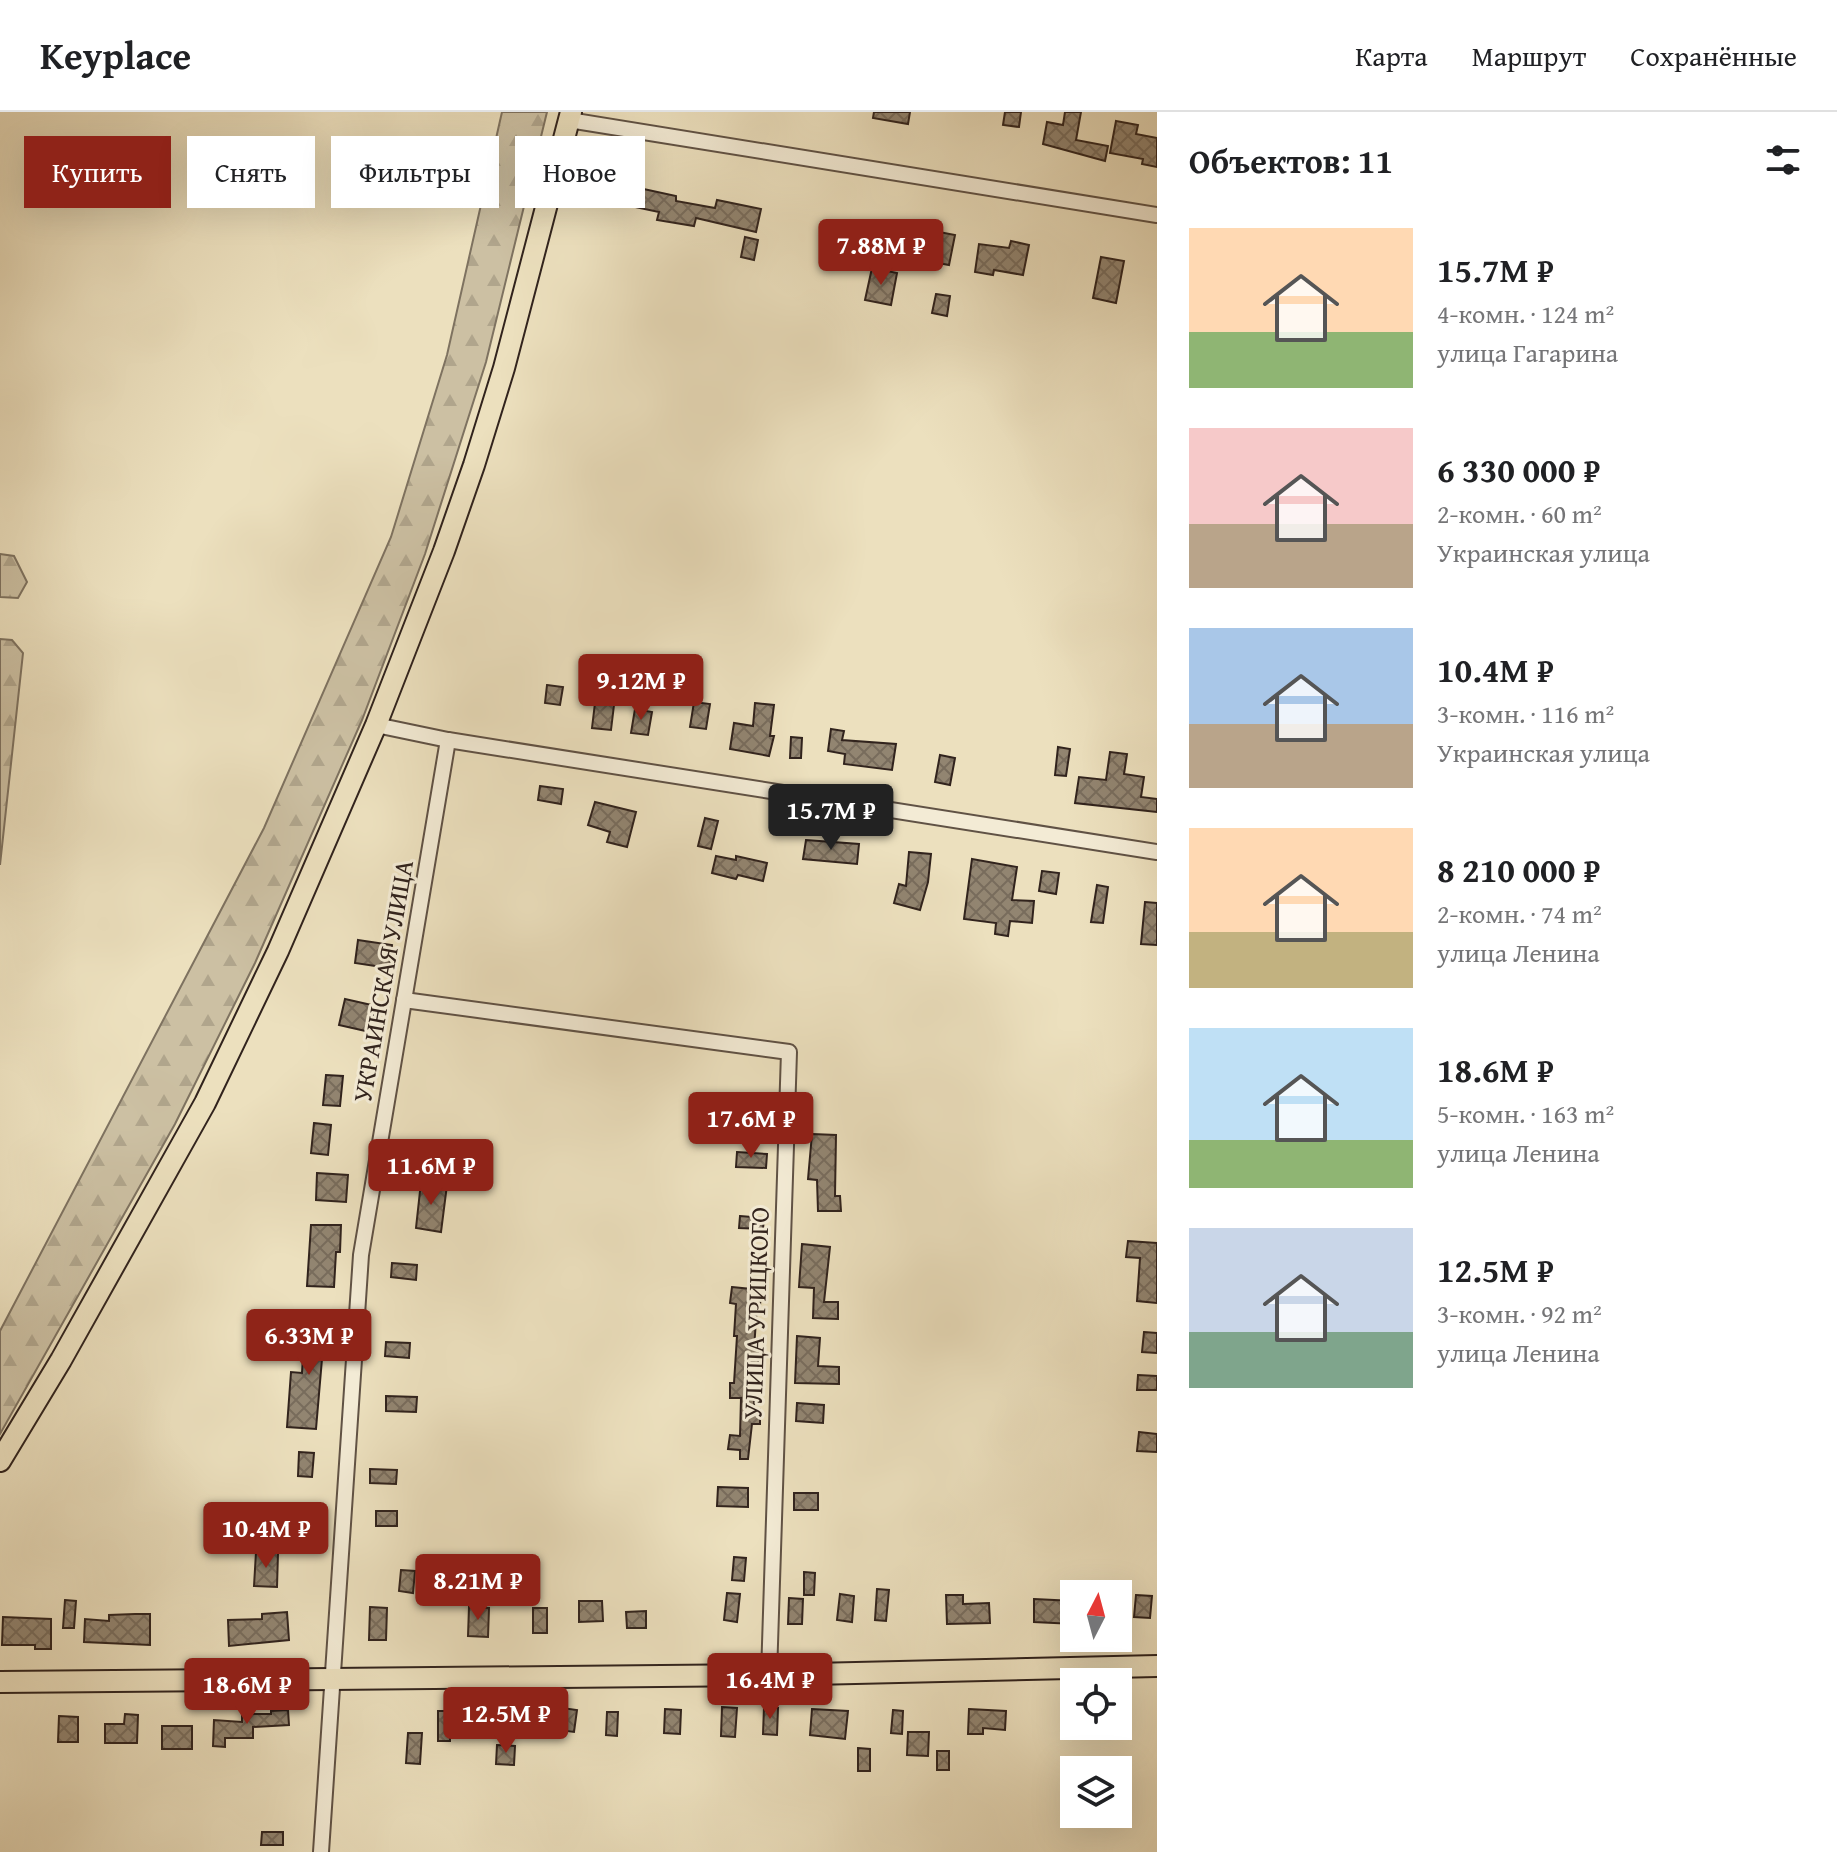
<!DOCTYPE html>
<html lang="ru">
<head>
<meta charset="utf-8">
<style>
	body { margin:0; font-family:"Gentium Book Plus",serif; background:#f6f6f6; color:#202124; height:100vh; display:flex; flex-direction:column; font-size:30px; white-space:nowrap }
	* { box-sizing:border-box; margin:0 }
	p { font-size:26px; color:#757577 }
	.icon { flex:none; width:44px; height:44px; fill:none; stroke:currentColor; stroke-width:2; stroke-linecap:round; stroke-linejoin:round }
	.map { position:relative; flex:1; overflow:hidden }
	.drawer { display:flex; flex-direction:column; background:#fff; width:680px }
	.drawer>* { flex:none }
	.top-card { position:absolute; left:24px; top:24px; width:760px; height:72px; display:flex; gap:16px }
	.needle { width:52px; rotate:6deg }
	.tools { position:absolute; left:1060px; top:1468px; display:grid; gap:16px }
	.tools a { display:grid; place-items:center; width:72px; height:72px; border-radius:0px; background:#fff; box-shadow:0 8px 32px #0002; font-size:40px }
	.price { position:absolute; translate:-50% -68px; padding:0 18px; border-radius:8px; background:#8f2418; color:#fff; font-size:26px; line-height:52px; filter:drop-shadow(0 2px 4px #0008) }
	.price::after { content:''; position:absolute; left:50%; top:48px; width:24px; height:18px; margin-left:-12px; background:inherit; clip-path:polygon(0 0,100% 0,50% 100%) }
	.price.on { background:#222; color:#fff }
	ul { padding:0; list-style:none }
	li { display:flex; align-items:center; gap:24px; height:200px; padding:0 32px }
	li span { display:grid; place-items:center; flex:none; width:224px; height:160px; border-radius:0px; color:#555 }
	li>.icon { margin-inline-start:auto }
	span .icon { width:96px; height:96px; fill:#fffc; stroke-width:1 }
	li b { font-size:34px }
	h2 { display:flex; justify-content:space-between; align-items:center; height:96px; padding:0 32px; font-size:34px }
	.pill { padding:0 28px; border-radius:0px; background:#fff; box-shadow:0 8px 32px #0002; font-size:28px; line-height:72px }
	.pill.on { background:#8f2418; color:#fff }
	header { display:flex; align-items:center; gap:48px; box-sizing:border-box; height:112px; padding:0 40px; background:#fff; border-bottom:2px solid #e0e0e0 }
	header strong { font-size:38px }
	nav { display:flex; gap:44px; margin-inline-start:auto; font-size:28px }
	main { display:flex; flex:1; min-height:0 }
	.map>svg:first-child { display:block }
</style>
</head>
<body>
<header>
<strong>Keyplace</strong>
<nav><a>Карта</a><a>Маршрут</a><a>Сохранённые</a></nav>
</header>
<main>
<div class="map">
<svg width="1157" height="1740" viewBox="0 0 1157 1740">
	<defs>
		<pattern id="forest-firs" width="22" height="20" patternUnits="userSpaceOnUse" patternTransform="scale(2)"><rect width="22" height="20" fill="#ccc0a3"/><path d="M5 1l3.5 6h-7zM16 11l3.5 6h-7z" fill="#b0a58c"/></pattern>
		<pattern id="building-cross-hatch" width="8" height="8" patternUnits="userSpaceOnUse" patternTransform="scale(2)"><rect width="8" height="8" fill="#928571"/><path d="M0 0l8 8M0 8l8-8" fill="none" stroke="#786c5c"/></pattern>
	</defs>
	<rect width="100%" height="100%" fill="#ece0be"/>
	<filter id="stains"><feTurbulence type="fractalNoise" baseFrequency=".0025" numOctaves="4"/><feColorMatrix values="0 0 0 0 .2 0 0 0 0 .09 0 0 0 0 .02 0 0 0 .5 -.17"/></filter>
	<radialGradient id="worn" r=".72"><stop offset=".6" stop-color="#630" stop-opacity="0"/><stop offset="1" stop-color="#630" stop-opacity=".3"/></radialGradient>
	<!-- forest -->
	<g fill="url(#forest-firs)" stroke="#7e7260" stroke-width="2">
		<path d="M502,0h45l-61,250 -61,192 -63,166 -107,243 -80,161 -175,310v-103l264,-503 127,-291 56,-182z"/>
		<path d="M0,442l14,2 13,26 -9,16 -18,-1z"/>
		<path d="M0,527l12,1 11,13 -23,212z"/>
	</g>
	<!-- building -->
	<g fill="url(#building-cross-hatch)" stroke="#31231d" stroke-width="2">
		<path d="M874,0h36l-2,12 -35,-6z"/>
		<path d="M1005,0h16l-2,15 -16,-2z"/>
		<path d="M1065,0h16l-5,28 32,6 -3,15 -62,-17 4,-22 16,3z"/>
		<path d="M1116,9l22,4 -2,9 21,4v29l-15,-3 1,-5 -33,-6z"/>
		<path d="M639,76l37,8v5l39,7 2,-8 44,9 -5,23 -60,-14 -2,8 -37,-6 2,-8 -24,-5z"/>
		<path d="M865,110l15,3 -4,21 -15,-3z"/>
		<path d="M939,120l16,3 -6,30 -16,-3z"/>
		<path d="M745,125l13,3 -4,20 -13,-3z"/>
		<path d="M1011,129l18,4 -6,30 -29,-5 -1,5 -18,-3 4,-28 30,4z"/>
		<path d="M1101,145l23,4 -8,42 -23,-5z"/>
		<path d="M872,156l25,5 -6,32 -26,-5z"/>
		<path d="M936,182l14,2 -3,20 -15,-3z"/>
		<path d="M547,573l16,2 -3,18 -15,-2z"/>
		<path d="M694,590l16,2 -4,25 -16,-2z"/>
		<path d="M595,591l19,2 -3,25 -19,-2z"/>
		<path d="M755,591l19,2 -4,31h4l-5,20 -39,-7 4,-26 19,3z"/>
		<path d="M635,597l17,3 -4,23 -17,-2z"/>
		<path d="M831,617l13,2 -2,9 54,4 -4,26 -48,-6 1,-10 -17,-3z"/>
		<path d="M791,625l11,1 -1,20h-11z"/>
		<path d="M1058,635l12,2 -4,27 -11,-1z"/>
		<path d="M1110,640l17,2 -3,20 20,3 -3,20 16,2v13l-82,-9 4,-26 27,3z"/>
		<path d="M940,643l15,3 -5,27 -15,-3z"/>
		<path d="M540,674l23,3 -2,15 -23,-4z"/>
		<path d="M595,690l41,10 -9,35 -20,-5 3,-10 -22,-7z"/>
		<path d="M705,706l13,3 -7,28 -13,-3z"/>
		<path d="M806,728l53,4 -2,20 -54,-5z"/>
		<path d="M909,740l22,2 -3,28 -8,28 -26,-7 5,-19 7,2z"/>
		<path d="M716,744l20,4v-4l31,7 -4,18 -25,-6 -2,4 -24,-6z"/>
		<path d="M972,747l45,8 -5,33 22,1 -2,22 -22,-2 -2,15 -13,-2 1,-11 -32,-4z"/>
		<path d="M1042,759l17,2 -3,21 -17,-3z"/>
		<path d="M1097,773l11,2 -5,36 -12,-1z"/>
		<path d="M1145,790l12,1v42l-16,-1z"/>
		<path d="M358,828l34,5 -3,23 -34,-5z"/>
		<path d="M345,887l31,7 -6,26 -31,-7z"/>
		<path d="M326,963l17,1 -3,30 -17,-1z"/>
		<path d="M733,986l32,2 -1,19 -32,-2z"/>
		<path d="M314,1011l17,2 -3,30 -17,-2z"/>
		<path d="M812,1022l24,1 -1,61h5l1,15h-23l-1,-31 -9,-1z"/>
		<path d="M737,1040l30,2 -1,14 -30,-1z"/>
		<path d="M317,1061l31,2 -2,27 -30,-2z"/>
		<path d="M421,1070l26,3 -6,47 -25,-4z"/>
		<path d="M740,1104l24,2 -1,11 -24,-1z"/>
		<path d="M311,1113h30l-1,27h-4l-2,35 -27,-1z"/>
		<path d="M1128,1129l29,2v60l-20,-2 3,-43 -14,-1z"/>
		<path d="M802,1132l28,3 -6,55h14v17l-25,-1 1,-30 -15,-1z"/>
		<path d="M392,1151l25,2 -1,15 -25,-3z"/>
		<path d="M732,1175l29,3 -1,16h-3l-3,43 5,1 -1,15 -3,-1 -1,44 6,1v15h-8l-4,35h-8v-9l-12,-1 2,-14 10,1 1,-38h-11v-15h4l3,-47h-3l2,-32 -6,-1z"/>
		<path d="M305,1211l27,1 -2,35h-8l-6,70 -29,-2 4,-55 11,1z"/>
		<path d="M1144,1220l13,1v20l-15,-1z"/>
		<path d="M797,1224l23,2 -2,28 21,1v17l-44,-1z"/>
		<path d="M386,1230l24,1 -1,15 -24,-2z"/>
		<path d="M1138,1263l19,1v14h-20z"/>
		<path d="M386,1284l31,1 -1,15 -30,-1z"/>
		<path d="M797,1291l27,2 -1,18 -27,-2z"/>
		<path d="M1139,1320l18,2v18l-20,-1z"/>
		<path d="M299,1340l15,1 -2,24 -14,-1z"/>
		<path d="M370,1357l27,1 -1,14 -26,-1z"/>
		<path d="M718,1375l30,1v19l-31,-1z"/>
		<rect x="794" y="1381" width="24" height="17"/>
		<rect x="376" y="1399" width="21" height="15"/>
		<path d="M256,1440l22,1 -1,34 -23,-1z"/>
		<path d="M734,1445l12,1 -2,23 -12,-1z"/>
		<path d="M401,1458l14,1 -2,22 -14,-2z"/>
		<path d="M804,1460l11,1 -1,22h-10z"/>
		<path d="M877,1477l12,1 -3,31 -11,-1z"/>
		<path d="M727,1481l13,1 -3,28 -13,-2z"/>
		<path d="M840,1482l14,2 -2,26 -15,-2z"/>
		<path d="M946,1483h17v9l26,-1 1,20 -43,1z"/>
		<path d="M1136,1483l16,1 -2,22 -16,-1z"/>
		<path d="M789,1486l14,1 -1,25h-14z"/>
		<path d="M1034,1487l40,2v23l-40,-2z"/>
		<path d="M65,1488l11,1 -2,27h-11z"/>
		<path d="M579,1489h23l1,20 -24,1z"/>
		<path d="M370,1495l17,1 -1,32h-17z"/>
		<path d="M469,1495l20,1 -1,29 -20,-1z"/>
		<rect x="533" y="1496" width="14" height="25"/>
		<path d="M646,1499v17h-19l-1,-16z"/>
		<path d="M287,1500l2,28 -60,6 -1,-26 34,-1v-5z"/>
		<path d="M135,1502h15v31l-66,-3 1,-23 24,2v-6z"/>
		<path d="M3,1505l48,2v30h-16v-4h-33z"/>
		<path d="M722,1595l15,1 -2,29 -14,-1z"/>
		<path d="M764,1595l14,1 -1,27 -14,-1z"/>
		<path d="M523,1596l13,1 -2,27 -13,-1z"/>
		<path d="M562,1596l15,2 -3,22 -15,-2z"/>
		<path d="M482,1597l13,1 -3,25 -13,-1z"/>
		<path d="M665,1597l16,1 -1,24 -16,-1z"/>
		<path d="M812,1597l36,2 -3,28 -35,-4z"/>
		<path d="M969,1597l37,2 -1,19 -22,-2v6h-15z"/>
		<path d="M288,1598l1,15 -36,2v11h-28v9l-12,-1 1,-26 28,2v-8h29v-3z"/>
		<path d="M893,1598l10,1 -1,23 -11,-1z"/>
		<rect x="438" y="1599" width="12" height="30"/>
		<path d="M607,1600h11l-1,24 -11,-1z"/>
		<path d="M125,1602l13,1 -1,28h-32v-19h19z"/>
		<path d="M59,1604l19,1v25h-20z"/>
		<rect x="162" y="1614" width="30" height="23"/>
		<path d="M908,1620h21l-1,24 -21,-1z"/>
		<path d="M408,1621h14l-2,31 -14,-1z"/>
		<path d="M497,1633l18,1 -1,19 -18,-1z"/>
		<path d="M858,1636l12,1v22h-12z"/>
		<rect x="937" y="1639" width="12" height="19"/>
		<path d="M262,1720h21v13h-22z"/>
	</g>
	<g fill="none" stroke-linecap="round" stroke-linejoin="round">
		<defs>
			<g id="minor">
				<path d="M569,8l588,95"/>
				<path d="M376,613l72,15 709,112"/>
				<path d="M404,888l385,52 -20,623"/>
				<path d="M321,1740l40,-597 87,-515"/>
			</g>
			<g id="primary">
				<path d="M0,1349l61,-101 144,-257 73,-152 98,-226 68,-174 30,-86 30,-97 67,-256"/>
				<path d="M0,1570l769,-7 388,-9"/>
			</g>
		</defs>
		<!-- minor casing -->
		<use href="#minor" stroke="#605245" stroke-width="18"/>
		<!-- primary casing -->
		<use href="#primary" stroke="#31231d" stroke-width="24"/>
		<!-- minor -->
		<use href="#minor" stroke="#f3ebd5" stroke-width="14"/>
		<!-- primary -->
		<use href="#primary" stroke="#ece0be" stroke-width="20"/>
	</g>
	<g text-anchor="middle" stroke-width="6" stroke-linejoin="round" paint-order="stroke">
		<!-- street labels -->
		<g font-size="26" fill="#31231d" stroke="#f3ebd5">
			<text transform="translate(383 869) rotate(-80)" y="9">УКРАИНСКАЯ УЛИЦА</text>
			<text transform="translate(756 1201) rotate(-88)" y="9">УЛИЦА УРИЦКОГО</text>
		</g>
	</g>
	<rect width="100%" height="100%" filter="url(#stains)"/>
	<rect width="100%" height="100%" fill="url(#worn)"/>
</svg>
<div class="tools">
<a><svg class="needle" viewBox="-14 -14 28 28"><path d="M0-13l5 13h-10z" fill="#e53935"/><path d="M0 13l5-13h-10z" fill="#757577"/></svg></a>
<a><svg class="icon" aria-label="locate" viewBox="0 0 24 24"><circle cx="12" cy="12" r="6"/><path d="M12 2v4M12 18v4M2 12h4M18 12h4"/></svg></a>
<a><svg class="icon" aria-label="layers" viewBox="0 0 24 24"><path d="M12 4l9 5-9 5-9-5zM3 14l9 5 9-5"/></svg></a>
</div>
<b class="price" style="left:881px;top:175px">7.88M ₽</b>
<b class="price" style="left:641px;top:610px">9.12M ₽</b>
<b class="price on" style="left:831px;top:740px">15.7M ₽</b>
<b class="price" style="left:751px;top:1048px">17.6M ₽</b>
<b class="price" style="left:431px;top:1095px">11.6M ₽</b>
<b class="price" style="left:309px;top:1265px">6.33M ₽</b>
<b class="price" style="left:266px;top:1458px">10.4M ₽</b>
<b class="price" style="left:478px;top:1510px">8.21M ₽</b>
<b class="price" style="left:770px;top:1609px">16.4M ₽</b>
<b class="price" style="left:247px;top:1614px">18.6M ₽</b>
<b class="price" style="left:506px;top:1643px">12.5M ₽</b>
<div class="top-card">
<a class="pill on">Купить</a>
<a class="pill">Снять</a>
<a class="pill">Фильтры</a>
<a class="pill">Новое</a>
</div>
</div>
<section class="drawer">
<h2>Объектов: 11<svg class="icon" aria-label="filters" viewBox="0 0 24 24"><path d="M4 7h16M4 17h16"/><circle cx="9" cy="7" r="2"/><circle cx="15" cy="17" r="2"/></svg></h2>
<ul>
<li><span style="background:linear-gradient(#ffd9b3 65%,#8fb573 0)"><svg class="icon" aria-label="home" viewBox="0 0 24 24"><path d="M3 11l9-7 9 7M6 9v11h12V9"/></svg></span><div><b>15.7M ₽</b><p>4-комн. · 124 m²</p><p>улица Гагарина</p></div></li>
<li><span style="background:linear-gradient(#f6c9c9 60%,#b9a48a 0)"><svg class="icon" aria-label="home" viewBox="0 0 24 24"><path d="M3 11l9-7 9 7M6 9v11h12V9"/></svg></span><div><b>6 330 000 ₽</b><p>2-комн. · 60 m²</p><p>Украинская улица</p></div></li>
<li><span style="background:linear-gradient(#a9c7e8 60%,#b9a48a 0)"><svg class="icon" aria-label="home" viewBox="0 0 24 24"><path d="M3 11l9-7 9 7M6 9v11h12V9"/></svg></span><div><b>10.4M ₽</b><p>3-комн. · 116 m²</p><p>Украинская улица</p></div></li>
<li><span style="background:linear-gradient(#ffd9b3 65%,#c2b280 0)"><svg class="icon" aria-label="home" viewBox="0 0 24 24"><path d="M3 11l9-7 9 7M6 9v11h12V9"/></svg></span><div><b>8 210 000 ₽</b><p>2-комн. · 74 m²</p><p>улица Ленина</p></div></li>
<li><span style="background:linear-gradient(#bfe0f5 70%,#8fb573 0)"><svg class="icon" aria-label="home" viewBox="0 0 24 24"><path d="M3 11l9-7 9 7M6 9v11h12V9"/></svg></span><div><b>18.6M ₽</b><p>5-комн. · 163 m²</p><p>улица Ленина</p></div></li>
<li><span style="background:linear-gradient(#c9d6e8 65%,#7fa58c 0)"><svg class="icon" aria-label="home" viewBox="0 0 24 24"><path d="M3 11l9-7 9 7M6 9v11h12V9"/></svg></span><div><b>12.5M ₽</b><p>3-комн. · 92 m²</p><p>улица Ленина</p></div></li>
</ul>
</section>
</main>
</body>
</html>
